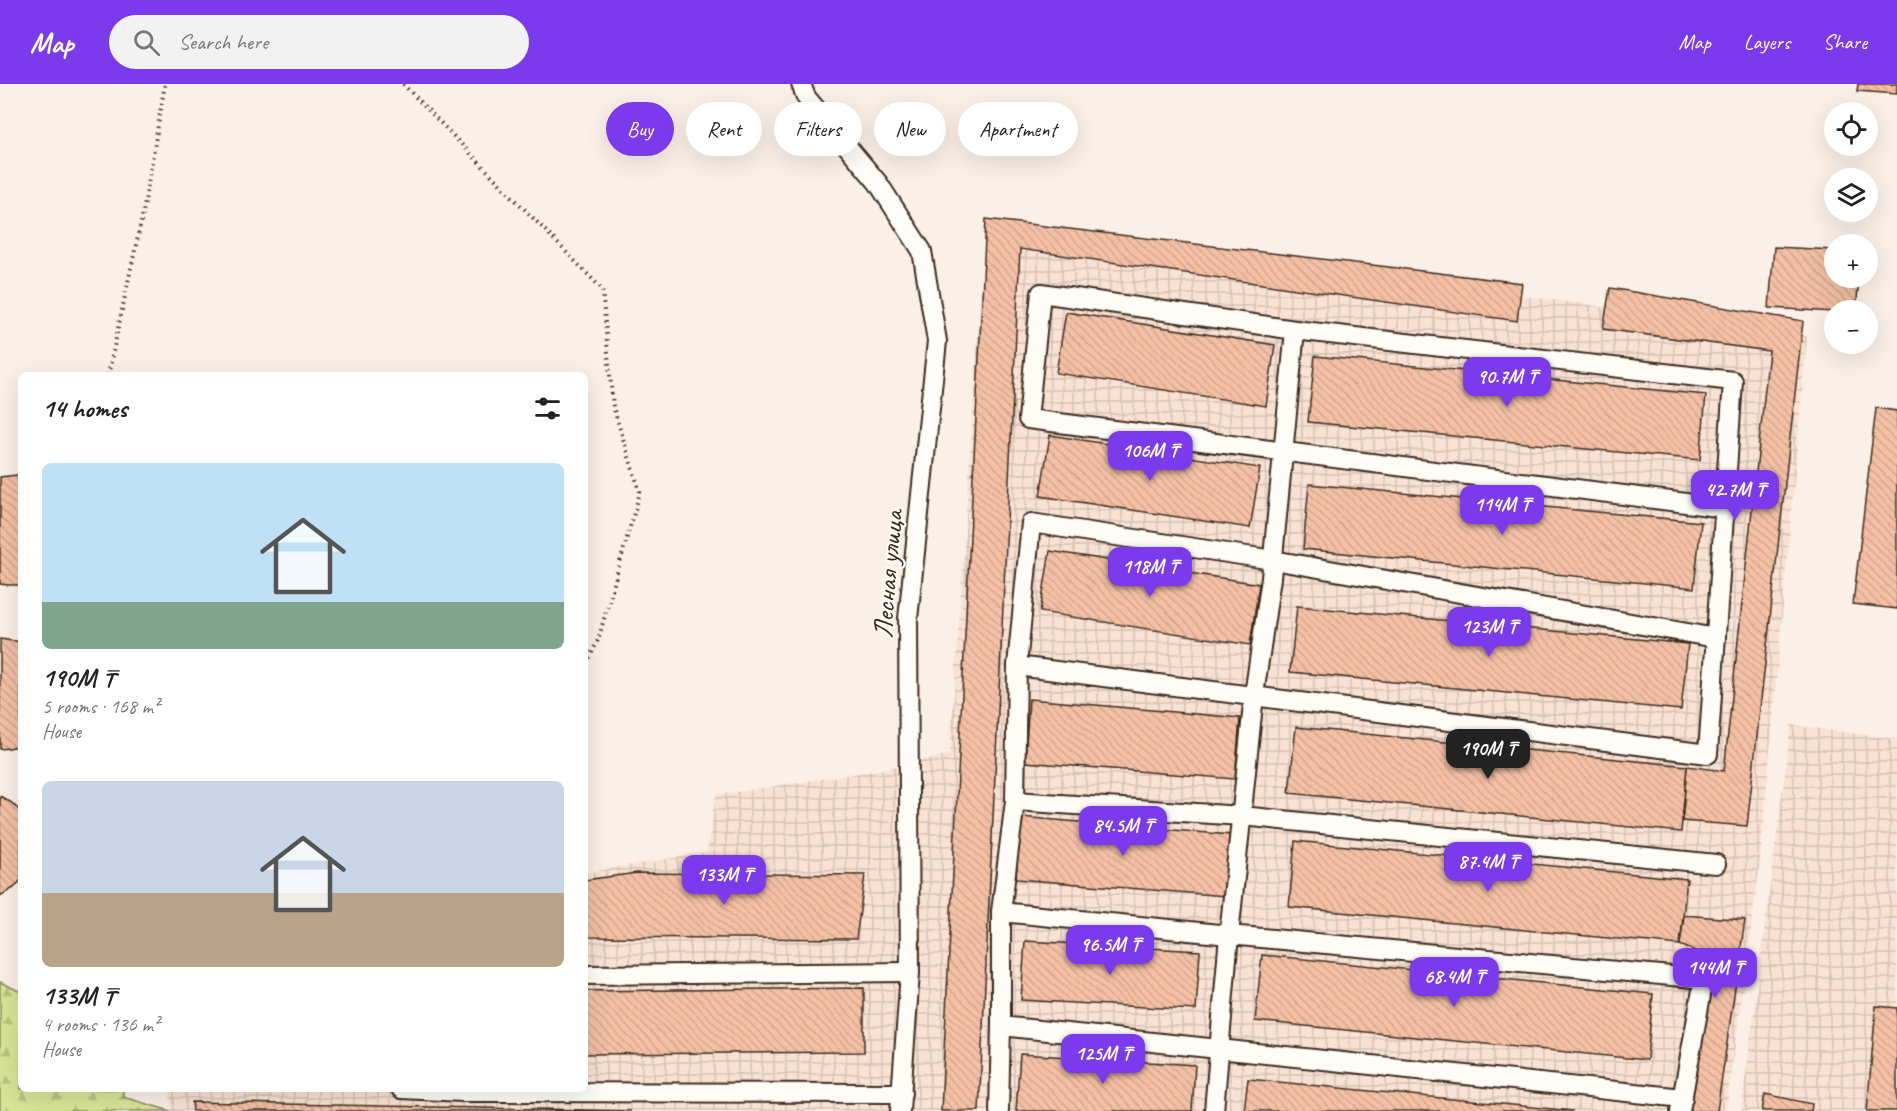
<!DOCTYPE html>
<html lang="en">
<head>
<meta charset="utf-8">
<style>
	body { margin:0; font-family:Caveat,sans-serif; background:#f2f2f2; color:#222; height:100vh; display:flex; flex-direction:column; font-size:22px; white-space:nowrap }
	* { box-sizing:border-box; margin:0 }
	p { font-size:20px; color:#767676 }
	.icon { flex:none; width:33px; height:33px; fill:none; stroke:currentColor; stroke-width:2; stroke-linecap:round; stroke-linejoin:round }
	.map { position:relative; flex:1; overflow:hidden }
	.sheet { position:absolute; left:18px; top:288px; width:570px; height:720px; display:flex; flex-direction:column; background:#fff; border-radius:9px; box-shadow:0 6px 24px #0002 }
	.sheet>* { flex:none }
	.banner { position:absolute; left:606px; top:18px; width:570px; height:54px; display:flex; gap:12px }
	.tools { position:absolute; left:1824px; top:18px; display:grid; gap:12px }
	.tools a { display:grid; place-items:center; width:54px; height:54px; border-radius:50%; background:#fff; box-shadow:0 6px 24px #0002; font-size:30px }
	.price { position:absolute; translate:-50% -51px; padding:0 14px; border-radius:12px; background:#7c3aed; color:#fff; font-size:20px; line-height:39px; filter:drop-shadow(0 2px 3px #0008) }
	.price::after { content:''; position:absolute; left:50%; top:36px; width:18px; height:14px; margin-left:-9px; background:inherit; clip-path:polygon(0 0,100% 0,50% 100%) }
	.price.selected { background:#222; color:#fff }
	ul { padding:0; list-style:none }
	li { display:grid; align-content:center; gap:12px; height:318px; padding:0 24px }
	li span { display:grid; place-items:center; height:186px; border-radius:9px; color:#555 }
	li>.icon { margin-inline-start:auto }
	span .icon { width:108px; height:108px; fill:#fffc; stroke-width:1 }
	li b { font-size:26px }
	h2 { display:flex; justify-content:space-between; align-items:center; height:72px; padding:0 24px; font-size:26px }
	.pill { padding:0 21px; border-radius:27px; background:#fff; box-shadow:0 6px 24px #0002; font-size:21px; line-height:54px }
	.pill.selected { background:#7c3aed; color:#fff }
	header { display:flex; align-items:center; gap:36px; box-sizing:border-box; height:84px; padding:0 30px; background:#7c3aed; color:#fff }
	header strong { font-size:28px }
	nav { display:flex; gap:33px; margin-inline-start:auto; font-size:21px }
	.search { width:420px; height:54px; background:#f2f2f2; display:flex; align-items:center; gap:15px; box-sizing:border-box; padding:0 21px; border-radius:33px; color:#767676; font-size:22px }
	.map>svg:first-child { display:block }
</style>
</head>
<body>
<header>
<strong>Map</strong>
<div class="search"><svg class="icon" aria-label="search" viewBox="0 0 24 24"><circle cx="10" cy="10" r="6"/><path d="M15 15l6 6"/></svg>Search here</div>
<nav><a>Map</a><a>Layers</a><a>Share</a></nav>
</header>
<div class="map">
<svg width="1897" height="1027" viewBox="0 0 1897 1027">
	<defs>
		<pattern id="industrial-grid" width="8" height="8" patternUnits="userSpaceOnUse" patternTransform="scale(1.5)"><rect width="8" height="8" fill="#f9e2d3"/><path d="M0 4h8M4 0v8" fill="none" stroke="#d6c2b5"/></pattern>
		<pattern id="forest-firs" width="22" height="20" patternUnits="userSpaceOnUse" patternTransform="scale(1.5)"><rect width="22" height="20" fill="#d8e597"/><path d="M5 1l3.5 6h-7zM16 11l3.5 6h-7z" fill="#bac582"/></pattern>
		<pattern id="building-back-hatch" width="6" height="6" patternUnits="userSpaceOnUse" patternTransform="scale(1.5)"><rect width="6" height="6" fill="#f4c0a5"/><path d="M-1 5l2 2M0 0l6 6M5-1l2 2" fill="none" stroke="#d2a58e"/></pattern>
	</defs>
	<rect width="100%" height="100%" fill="#fbf0e7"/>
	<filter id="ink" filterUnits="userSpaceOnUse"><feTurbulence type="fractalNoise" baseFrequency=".0167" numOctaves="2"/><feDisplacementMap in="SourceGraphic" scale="12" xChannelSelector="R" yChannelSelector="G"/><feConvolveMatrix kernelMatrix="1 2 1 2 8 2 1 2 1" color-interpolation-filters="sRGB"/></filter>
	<g filter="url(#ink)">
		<!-- industrial -->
		<g fill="url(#industrial-grid)">
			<path d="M986,135l821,117 -47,527 -34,248h-1555l-1,-22h415v-216l122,-21 9,-57 163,-25 71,-16z"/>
			<path d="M1791,641l106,14v372h-156z"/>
		</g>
		<!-- forest -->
		<path fill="url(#forest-firs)" stroke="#8a885a" stroke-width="1.5" d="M0,898l21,10v97h102v8l48,14h-171z"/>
		<!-- building -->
		<g fill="url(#building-back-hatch)" stroke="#3b2a1e" stroke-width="1.5">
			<path d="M1858,0h39v10l-40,-3z"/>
			<path d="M986,135l536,64 -5,38 -497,-72 -41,862h-38z"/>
			<path d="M1774,163l60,3v28h25l-3,32 -22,2 -65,-4z"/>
			<path d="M1610,204l193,33 -56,505 -65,-5 5,-55 37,5 45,-420 -166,-22z"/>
			<path d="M1066,228l209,33 -9,61 -210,-33z"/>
			<path d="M1315,272l391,39 -6,65 -392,-38z"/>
			<path d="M1876,324l21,3v198l-44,-5z"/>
			<path d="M1050,351l210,33 -10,60 -210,-32z"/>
			<path d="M17,391l4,1v109h-13l-8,-1v-107z"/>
			<path d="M1309,400l392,38 -7,66 -391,-39z"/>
			<path d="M1050,467l209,33 -9,61 -210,-33z"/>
			<path d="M1297,522l391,38 -7,66 -391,-38z"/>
			<path d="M0,555l21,3v103l-12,3 -9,1z"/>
			<path d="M1029,615l211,19 -5,61 -210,-17z"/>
			<path d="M1296,643l391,39 -6,66 -392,-39z"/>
			<path d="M0,712l12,7 9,9v68l-7,8 -14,8z"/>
			<path d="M1020,733l211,18 -5,61 -210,-17z"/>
			<path d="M1295,757l392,38 -7,66 -391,-38z"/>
			<path d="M637,789l228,2 -9,64 -271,-2v-57z"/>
			<path d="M1684,831l61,5 -28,191h-27l27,-151 -37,-15z"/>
			<path d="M1025,857l175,10 -4,59 -175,-10z"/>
			<path d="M1262,871l391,39 -6,66 -392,-39z"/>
			<path d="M864,904v64l-279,2v-63z"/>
			<path d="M1876,922l21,2v103h-30z"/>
			<path d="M1020,970l175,11 -3,46h-176z"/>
			<path d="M1248,995l325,32h-329z"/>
			<path d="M1765,1010l47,10 -1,7h-49z"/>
			<path d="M192,1018l439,9h-438z"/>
		</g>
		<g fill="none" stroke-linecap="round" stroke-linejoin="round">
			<defs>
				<g id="service">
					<path d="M801,0l5,13 72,86 44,68 15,90 -29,278 2,353 -10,139"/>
					<path d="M1295,246l-24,248 -17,117 -25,240 475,44 -24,132"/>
					<path d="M1017,582l691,88 25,-373 -438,-51 -254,-37 -13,126 697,89"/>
					<path d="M1015,717l227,15 474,48"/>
					<path d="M1001,828l14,-111 2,-135 14,-143 242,37 443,78"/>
					<path d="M585,891l325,-3"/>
					<path d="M1001,942l682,72"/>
					<path d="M401,1005l62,3 439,1"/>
					<path d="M999,1027l2,-85v-114l228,23 -15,176"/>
				</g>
			</defs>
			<!-- service casing -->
			<use href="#service" stroke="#3b2a1e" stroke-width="22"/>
			<!-- path -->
			<g stroke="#3b2a1e" stroke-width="4" stroke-dasharray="1.5 4.5" stroke-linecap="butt">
				<path d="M403,0l199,205 11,118 27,85 -42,148 -13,27"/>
				<path d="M108,291l35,-162 22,-129"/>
			</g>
			<!-- service -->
			<use href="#service" stroke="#fdfcf7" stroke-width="18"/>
		</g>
	</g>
	<g text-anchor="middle" stroke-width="4.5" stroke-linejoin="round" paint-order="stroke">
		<!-- street labels -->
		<g font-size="28" fill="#3b2a1e" stroke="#fdfcf7">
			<text transform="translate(887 490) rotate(-85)" y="10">Лесная улица</text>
		</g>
	</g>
</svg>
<div class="tools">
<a><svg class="icon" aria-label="locate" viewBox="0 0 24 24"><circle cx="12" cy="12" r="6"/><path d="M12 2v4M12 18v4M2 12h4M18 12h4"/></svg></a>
<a><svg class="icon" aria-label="layers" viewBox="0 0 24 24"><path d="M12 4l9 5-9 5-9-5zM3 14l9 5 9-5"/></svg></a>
<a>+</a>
<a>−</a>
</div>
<b class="price" style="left:1507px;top:324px">90.7M ₸</b>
<b class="price" style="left:1150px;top:398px">106M ₸</b>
<b class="price" style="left:1735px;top:437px">42.7M ₸</b>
<b class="price" style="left:1502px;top:452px">114M ₸</b>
<b class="price" style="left:1150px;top:514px">118M ₸</b>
<b class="price" style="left:1489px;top:574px">123M ₸</b>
<b class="price selected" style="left:1488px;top:696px">190M ₸</b>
<b class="price" style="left:1123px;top:773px">84.5M ₸</b>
<b class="price" style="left:1488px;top:809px">87.4M ₸</b>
<b class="price" style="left:724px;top:822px">133M ₸</b>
<b class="price" style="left:1110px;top:892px">96.5M ₸</b>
<b class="price" style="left:1715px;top:915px">144M ₸</b>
<b class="price" style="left:1454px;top:924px">68.4M ₸</b>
<b class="price" style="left:1103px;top:1001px">125M ₸</b>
<div class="banner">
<a class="pill selected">Buy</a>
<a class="pill">Rent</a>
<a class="pill">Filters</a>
<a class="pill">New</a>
<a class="pill">Apartment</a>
</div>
<section class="sheet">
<h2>14 homes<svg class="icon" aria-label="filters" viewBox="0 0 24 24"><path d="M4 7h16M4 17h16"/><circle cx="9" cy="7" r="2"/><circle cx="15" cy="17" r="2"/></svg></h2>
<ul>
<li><span style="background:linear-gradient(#bfe0f5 75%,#7fa58c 0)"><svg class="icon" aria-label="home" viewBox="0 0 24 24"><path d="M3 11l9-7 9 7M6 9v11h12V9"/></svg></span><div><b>190M ₸</b><p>5 rooms · 168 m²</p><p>House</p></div></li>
<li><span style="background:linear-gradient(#c9d6e8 60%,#b9a48a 0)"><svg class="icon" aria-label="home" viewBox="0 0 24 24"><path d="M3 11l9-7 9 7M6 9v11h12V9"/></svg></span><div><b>133M ₸</b><p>4 rooms · 136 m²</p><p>House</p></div></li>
</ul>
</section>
</div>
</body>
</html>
